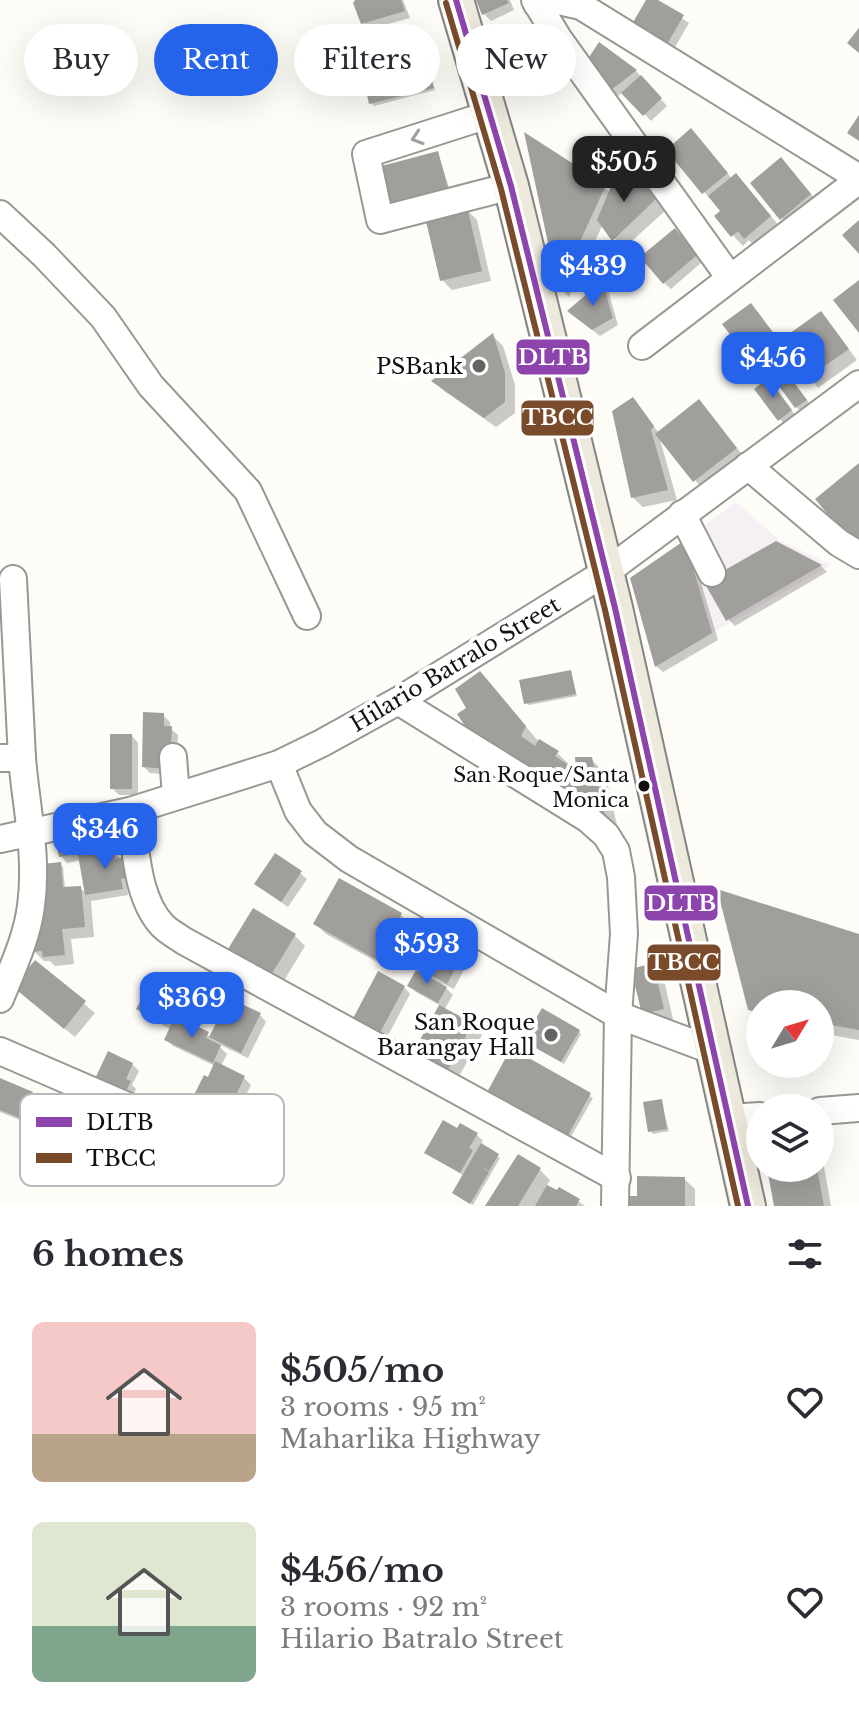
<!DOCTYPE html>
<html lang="en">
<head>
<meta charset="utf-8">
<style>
	body { margin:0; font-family:"Libre Baskerville",serif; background:#f2f2f3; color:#2b2b33; height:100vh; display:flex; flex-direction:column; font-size:30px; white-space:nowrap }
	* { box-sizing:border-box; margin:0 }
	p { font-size:26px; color:#7c7c81 }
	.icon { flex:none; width:44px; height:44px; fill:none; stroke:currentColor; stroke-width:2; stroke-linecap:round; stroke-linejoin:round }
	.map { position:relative; height:1206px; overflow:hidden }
	.side { display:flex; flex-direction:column; background:#fff; flex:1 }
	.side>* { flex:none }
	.top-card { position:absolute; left:24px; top:24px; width:812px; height:72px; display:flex; gap:16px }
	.needle { width:52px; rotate:52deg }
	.buttons { position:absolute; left:746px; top:990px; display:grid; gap:16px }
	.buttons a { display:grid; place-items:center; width:88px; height:88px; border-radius:50%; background:#fff; box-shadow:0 8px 32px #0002; font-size:40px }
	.price { position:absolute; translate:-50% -68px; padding:0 18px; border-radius:16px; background:#2563eb; color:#fff; font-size:26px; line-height:52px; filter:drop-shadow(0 2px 4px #0008) }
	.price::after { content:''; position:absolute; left:50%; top:48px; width:24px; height:18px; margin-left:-12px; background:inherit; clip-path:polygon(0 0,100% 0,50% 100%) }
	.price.on { background:#222; color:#fff }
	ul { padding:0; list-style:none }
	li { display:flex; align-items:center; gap:24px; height:200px; padding:0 32px }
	li span { display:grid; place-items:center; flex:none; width:224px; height:160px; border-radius:12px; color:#555 }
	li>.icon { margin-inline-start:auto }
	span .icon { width:96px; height:96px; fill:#fffc; stroke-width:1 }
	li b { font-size:34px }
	h2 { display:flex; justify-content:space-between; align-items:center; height:96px; padding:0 32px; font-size:34px }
	.tag { padding:0 28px; border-radius:36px; background:#fff; box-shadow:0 8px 32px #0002; font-size:28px; line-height:72px }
	.tag.on { background:#2563eb; color:#fff }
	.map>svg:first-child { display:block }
</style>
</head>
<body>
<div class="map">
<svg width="859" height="1206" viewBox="0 0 859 1206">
	<rect width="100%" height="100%" fill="#fdfcf7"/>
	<!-- industrial -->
	<path fill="#f5f0f3" d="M736,502l43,38 52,25 -119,68 -27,-93z"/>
	<!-- shadow -->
	<g fill="#0003">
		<path d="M358,0h45l7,18 -40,11 -7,-6z"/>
		<path d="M478,0h32l4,10 -23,11 -7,-7z"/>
		<path d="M648,0h6l35,23 -15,26 -32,-18z"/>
		<path d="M600,45l36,26 31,35 -16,15 -28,-29 -13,10z"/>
		<path d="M427,67l8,23 -61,16 -3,-3z"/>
		<path d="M527,136l84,57 21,-22 33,40 -42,38 -20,-25 -34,73 -9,-9z"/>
		<path d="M698,137l34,42 14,7 34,41 -24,21 -7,-8 -6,6 -27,-29 7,-6 -19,-19z"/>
		<path d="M438,153l12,38 -59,24z"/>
		<path d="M788,166l29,35 -29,24 -6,-7z"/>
		<path d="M467,210l10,10 14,61 -39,9 -10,-10z"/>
		<path d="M681,237l21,25 -31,27 -7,-6z"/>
		<path d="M602,283l6,7 10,35 -18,11 -24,-19z"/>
		<path d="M757,312l23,30 41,-29 36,47 -39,28 -36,-47 -28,20 -29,-36z"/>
		<path d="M493,336l10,10 12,39v28l-19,14 -52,-36 -10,-10z"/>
		<path d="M791,379l21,28 -9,6 -7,-6z"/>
		<path d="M775,388l22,30 -11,8 -6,-7z"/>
		<path d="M633,400l26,33 40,-31 47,57 -42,32 -45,-55 18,64 -34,7 -11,-10z"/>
		<path d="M776,544l45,22 6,6 -92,54 -7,-7z"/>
		<path d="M691,549l27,91 -55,32 -7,-6z"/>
		<path d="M571,672l6,24 -48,9 -3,-2z"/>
		<path d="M480,673l59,69 18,11 14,13 -1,2 8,6 13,-15 14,14 12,52 -40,-25 -3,6 -105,-98z"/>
		<path d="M163,715l7,7v6l8,7 -2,40 -26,-2 -6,-6z"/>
		<path d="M132,736l6,7v52h-19l-7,-7z"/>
		<path d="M81,836l7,6 3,13 22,-4 29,31 -15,3 1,10 -37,6 3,36 -23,2 3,25 -19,2 -5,-5h-6l-10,-10 11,-29 15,-58 3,3 2,22 15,-1 7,6 -6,-34 -14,3 -6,-7z"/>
		<path d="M300,873l7,6 -19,28 -32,-23z"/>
		<path d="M340,881l61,34 11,10 -24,43 -62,-34 -10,-10z"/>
		<path d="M295,936l10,10 -26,43 -41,-25z"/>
		<path d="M859,937v103l-39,-7v-29h-60v16l-11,-11z"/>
		<path d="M465,950l6,6 -17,33 -13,-6 12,12 -9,15 28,15 10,10 -30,54 -41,-28 30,-55 -25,-14 -6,-6 21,-7 -12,-12z"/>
		<path d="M35,962l60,51 -20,24 -49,-40z"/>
		<path d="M653,965l10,11 10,43 -19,5 -11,-11z"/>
		<path d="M404,987l6,7 -27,51 -25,-13z"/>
		<path d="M183,993l7,6 -12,21 33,17 49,-22 6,7 -18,36 -32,-15 11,11 -6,12 23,12 7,7 -17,34 -32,-15 -6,-7 19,-31 -42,-20 -7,-7 5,-9 -33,-21z"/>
		<path d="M578,1031l3,3 -17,30 -35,-21z"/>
		<path d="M512,1051l81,47 -25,44z"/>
		<path d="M132,1064l7,7 -7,14 4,4 -5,12 -28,-14z"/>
		<path d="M0,1081l32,12 7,7 -8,20 15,6 28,-8 7,7 -20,50 -26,-10 -7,-7 5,-12 -9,-7 6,-15 -30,-12z"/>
		<path d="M661,1101l8,30 -16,3 -3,-3z"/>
		<path d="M458,1131l18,3 7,7 -3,4 20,13 -27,47 -15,-10 6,-19 -37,-24z"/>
		<path d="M820,1145l11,61h-55l-7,-38h51z"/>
		<path d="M540,1170l10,10 -4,7 12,6 2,-4 25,17h-97z"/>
		<path d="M684,1179l11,10v17h-73l11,-1z"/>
	</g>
	<!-- building -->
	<g fill="#a19f9c">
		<path d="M355,0h46l4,11 -44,13 -8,-21z"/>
		<path d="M476,0h31l2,3 -27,12z"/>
		<path d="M646,0h12l26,15 -17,29 -35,-20z"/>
		<path d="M859,28v25l-12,-10z"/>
		<path d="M599,42l38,28 -35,27 -20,-29z"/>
		<path d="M428,65l6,23 -65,16 -5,-23z"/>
		<path d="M641,75l21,23 -19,18 -22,-23z"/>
		<path d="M859,115v26l-12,-8z"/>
		<path d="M691,128l37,45 -26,21 -36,-44z"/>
		<path d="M524,132l82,53 -48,104z"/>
		<path d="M438,151l10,37 -9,3 2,8 -55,15 -12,-46z"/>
		<path d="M781,157l30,37 -31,26 -30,-37z"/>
		<path d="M632,169l24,30 -44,42 -15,-21 15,-36z"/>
		<path d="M736,173l35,43 -27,23 -6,-8 -7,6 -17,-21 6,-5 -12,-15z"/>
		<path d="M467,207l15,64 -42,10 -15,-64z"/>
		<path d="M859,220v34l-17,-19z"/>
		<path d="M675,228l22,27 -34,29 -23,-27z"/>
		<path d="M859,280v53l-26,-33z"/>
		<path d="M602,281l11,37 -21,12 -25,-19z"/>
		<path d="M751,303l24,32 -29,21 -24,-32z"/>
		<path d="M821,311l28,38 -43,30 -27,-38z"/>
		<path d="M493,333l12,40v29l-21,16 -53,-37z"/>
		<path d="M785,370l22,30 -12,8 -22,-30z"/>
		<path d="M768,378l24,32 -14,11 -24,-32z"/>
		<path d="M633,397l21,29 -3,4 17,60 -37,8 -19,-87z"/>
		<path d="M699,399l38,49 -44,34 -38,-48z"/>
		<path d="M859,463v89l-44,-53z"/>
		<path d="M685,540l27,93 -57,34 -25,-89z"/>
		<path d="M776,541l46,24 -96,56 -22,-39z"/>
		<path d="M571,670l5,24 -52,10 -5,-24z"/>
		<path d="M480,671l46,55 -5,10 14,10 4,-7 20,12 -4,5 21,14 -1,-13h17l13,58 -42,-27 -3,5 -87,-55 -16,-24 9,-6 -11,-19z"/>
		<path d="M143,712l21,1v13h8l-2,43 -28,-2z"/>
		<rect x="110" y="734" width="22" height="55"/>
		<path d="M82,834l4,18 -27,5 -4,-18z"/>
		<path d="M114,849l1,10 18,-3 3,20 -15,3 2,10 -38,6 -7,-40z"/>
		<path d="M275,853l27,18 -21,31 -27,-18z"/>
		<path d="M61,862l2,25 18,-1 4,41 -23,2 3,26 -22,2 -1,-6 -10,1 -3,-30 13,-2 -3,-30 3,-26z"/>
		<path d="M339,878l63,35 -25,47 -64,-36z"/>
		<path d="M717,889l142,45v96l-39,-7v-19h-60v8l-12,-2z"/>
		<path d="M253,908l43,26 -28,46 -43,-26z"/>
		<path d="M436,932l30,16 -19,36 -30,-17z"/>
		<path d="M35,960l51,41 -22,28 -51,-42z"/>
		<path d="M653,963l11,46 -22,5 -11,-45z"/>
		<path d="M416,970l31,17 -9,16 -31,-17z"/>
		<path d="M378,971l27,15 -29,54 -27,-14z"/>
		<path d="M155,975l29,16 -19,34 -29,-16z"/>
		<path d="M229,998l32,15 -20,40 -32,-16z"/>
		<path d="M439,1005l34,18 -31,57 -34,-18z"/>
		<path d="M542,1008l38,22 -19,32 -38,-21z"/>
		<path d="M175,1016l34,16 -3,6 15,7 -8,18 -49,-23z"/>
		<path d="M511,1048l80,45 -26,48 -80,-45z"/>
		<path d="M108,1051l25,12 -7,16 5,2 -7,14 -30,-14z"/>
		<path d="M215,1061l30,15 -18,38 -34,-17 11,-22 4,2z"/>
		<path d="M0,1078l33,14 -11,27 -22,-9z"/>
		<path d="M662,1099l5,30 -19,3 -5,-30z"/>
		<path d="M443,1120l14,8 3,-5 18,10 -9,15 4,2 -13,23 -36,-20z"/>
		<path d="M481,1143l18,11 -10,17 -11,-6 11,7 -19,32 -18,-11z"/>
		<path d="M518,1154l23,14 -23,38h-33z"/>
		<path d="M767,1168h50l7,38h-50z"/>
		<path d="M637,1176l48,1v29h-65v-3h10v-7h7z"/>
		<path d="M547,1185l10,5 2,-3 21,12 -4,7h-41z"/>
	</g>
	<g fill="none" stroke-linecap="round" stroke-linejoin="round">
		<defs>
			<g id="minor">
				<path d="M535,0l23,38 172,240"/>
				<path d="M537,4l22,-3 22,5 278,172"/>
				<path d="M491,114l-125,40 14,66 131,-34"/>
				<path d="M0,214l44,41 59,62 48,69 97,105 59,125"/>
				<path d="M642,346l217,-166"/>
				<path d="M748,466l91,77 20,12"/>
				<path d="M682,514l30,59"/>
				<path d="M13,579l9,179"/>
				<path d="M398,701l190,118 18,16 10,16 5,26 3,57 -6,81 -3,191"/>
				<path d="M173,757l3,39"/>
				<path d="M0,758h22c4,49 16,98 9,148 -4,32 -19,63 -31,93"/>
				<path d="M279,764l19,47 17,22 34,26 269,156 96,36"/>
				<path d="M130,811c6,36 6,87 33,115 6,6 14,10 21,15l433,237"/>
				<path d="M0,839l130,-28 149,-47 43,-21 76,-42 208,-129 253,-188"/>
				<path d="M0,1051l243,105"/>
				<path d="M820,1111l39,-3"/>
				<path d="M729,1118l31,-2"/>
			</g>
			<path id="major" d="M456,0l55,186 104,422 133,598"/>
		</defs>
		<!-- minor casing -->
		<use href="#minor" stroke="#979795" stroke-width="30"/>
		<!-- major casing -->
		<use href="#major" stroke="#858482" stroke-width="38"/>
		<!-- minor -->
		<use href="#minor" stroke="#fffffe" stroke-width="26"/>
		<!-- major -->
		<use href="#major" stroke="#ede9dc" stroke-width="34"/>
		<defs>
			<path id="bus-1" d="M456,0l55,186 104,422 133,598"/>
			<path id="bus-2" d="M446,3l55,186 104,421 133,596"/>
		</defs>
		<!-- bus-1 casing -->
		<use href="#bus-1" stroke="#fff" stroke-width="12"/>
		<!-- bus-2 casing -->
		<use href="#bus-2" stroke="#fff" stroke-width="12"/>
		<!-- bus-1 -->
		<use href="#bus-1" stroke="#8e44ad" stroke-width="6"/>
		<!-- bus-2 -->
		<use href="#bus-2" stroke="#7a4b2a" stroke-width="6"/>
	</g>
	<!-- one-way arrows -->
	<defs><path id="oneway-chevron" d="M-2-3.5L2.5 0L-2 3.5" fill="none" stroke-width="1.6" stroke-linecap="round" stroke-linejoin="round" transform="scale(2)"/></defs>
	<use stroke="#a0a09f" href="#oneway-chevron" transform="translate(417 138) rotate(162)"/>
	<!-- markers -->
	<g fill="#646362" stroke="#fff" stroke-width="3">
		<circle cx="479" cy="366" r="8"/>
		<circle cx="551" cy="1035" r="8"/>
	</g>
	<circle fill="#111" stroke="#fff" stroke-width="3" cx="644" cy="786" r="7"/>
	<g text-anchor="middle" stroke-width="8" stroke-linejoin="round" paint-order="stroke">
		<!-- bus labels -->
		<g font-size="20" fill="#111" stroke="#fff" text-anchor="end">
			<text x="629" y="782">San Roque/Santa<tspan x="629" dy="25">Monica</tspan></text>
		</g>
		<!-- poi labels -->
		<g font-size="22" fill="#111" stroke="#fff" text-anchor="end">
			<text x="463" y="374">PSBank</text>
			<text x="535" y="1030">San Roque<tspan x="535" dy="25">Barangay Hall</tspan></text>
		</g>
		<!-- street labels -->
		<g font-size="22" fill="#111" stroke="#fff">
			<text transform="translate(455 664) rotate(-31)" y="8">Hilario Batralo Street</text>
		</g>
	</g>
	<!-- legend -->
	<rect x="20" y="1094" width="264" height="92" rx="12" fill="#fff" stroke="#b8b8b8" stroke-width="2"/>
	<rect x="36" y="1117" width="36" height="10" fill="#8e44ad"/>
	<rect x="36" y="1153" width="36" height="10" fill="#7a4b2a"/>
	<g font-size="22" fill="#111">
		<text x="86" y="1130">DLTB</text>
		<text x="86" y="1166">TBCC</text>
	</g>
	<g stroke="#fff" stroke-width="3">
		<rect x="515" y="338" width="76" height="38" rx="8" fill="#8e44ad"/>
		<rect x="520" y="399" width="75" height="38" rx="8" fill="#7a4b2a"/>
		<rect x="643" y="884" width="76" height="38" rx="8" fill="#8e44ad"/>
		<rect x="646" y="943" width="76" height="39" rx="8" fill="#7a4b2a"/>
	</g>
	<g font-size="22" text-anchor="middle" font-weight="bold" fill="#fff">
		<text x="553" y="365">DLTB</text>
		<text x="558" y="425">TBCC</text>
		<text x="681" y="911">DLTB</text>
		<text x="684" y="970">TBCC</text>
	</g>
</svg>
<div class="buttons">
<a><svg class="needle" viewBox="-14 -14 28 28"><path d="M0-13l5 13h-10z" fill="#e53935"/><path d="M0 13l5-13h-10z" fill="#7c7c81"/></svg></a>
<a><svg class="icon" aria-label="layers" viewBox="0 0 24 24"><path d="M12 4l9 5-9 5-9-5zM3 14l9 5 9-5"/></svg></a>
</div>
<b class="price on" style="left:624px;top:204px">$505</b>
<b class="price" style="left:593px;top:308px">$439</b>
<b class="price" style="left:773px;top:400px">$456</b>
<b class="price" style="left:105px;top:871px">$346</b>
<b class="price" style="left:427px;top:986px">$593</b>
<b class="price" style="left:192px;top:1040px">$369</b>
<div class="top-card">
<a class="tag">Buy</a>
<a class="tag on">Rent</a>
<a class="tag">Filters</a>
<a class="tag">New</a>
</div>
</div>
<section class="side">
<h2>6 homes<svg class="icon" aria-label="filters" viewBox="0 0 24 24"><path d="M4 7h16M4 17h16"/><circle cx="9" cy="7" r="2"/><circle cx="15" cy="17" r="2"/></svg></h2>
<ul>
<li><span style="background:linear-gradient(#f6c9c9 70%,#b9a48a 0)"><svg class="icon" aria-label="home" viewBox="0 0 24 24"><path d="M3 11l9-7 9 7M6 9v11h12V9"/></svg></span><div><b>$505/mo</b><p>3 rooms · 95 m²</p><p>Maharlika Highway</p></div><svg class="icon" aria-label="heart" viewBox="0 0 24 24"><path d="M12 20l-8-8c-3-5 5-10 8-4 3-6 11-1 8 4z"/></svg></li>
<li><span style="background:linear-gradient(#dfe7d0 65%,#7fa58c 0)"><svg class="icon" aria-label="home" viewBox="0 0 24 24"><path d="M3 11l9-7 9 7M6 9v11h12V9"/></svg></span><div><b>$456/mo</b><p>3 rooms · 92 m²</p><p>Hilario Batralo Street</p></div><svg class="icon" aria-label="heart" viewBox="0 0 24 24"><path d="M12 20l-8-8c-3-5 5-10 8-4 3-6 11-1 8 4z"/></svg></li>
</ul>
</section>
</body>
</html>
